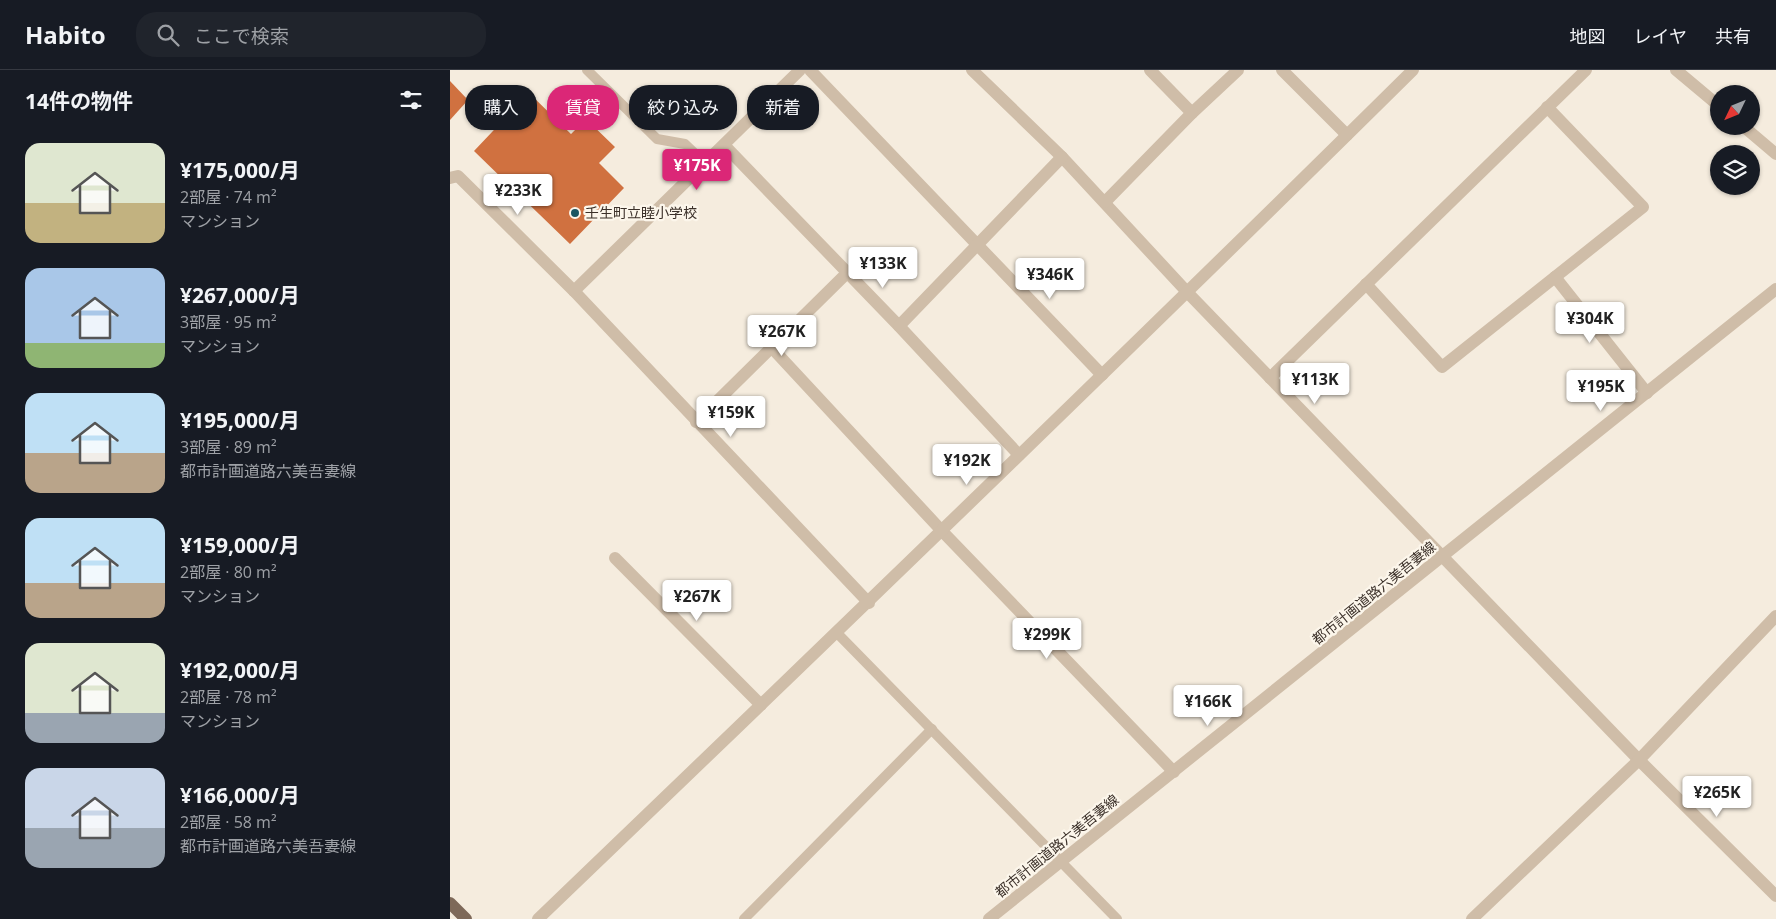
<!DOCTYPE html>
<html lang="ja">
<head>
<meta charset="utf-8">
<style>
	body { margin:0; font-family:"Open Sans","Noto Sans JP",sans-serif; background:#20242c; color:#f1f3f6; height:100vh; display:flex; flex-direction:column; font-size:19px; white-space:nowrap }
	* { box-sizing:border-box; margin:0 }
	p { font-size:16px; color:#9ea1a6 }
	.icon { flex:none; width:28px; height:28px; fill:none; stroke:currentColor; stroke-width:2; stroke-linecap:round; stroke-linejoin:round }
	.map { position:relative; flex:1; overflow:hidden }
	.sheet { display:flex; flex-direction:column; background:#171b24; width:450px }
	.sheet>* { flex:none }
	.hud { position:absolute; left:15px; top:15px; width:475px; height:45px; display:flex; gap:10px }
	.needle { width:32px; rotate:227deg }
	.fabs { position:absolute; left:1260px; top:15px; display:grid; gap:10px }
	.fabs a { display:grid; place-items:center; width:50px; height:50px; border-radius:50%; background:#171b24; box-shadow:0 1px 4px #0004; font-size:25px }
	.price { position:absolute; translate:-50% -42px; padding:0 11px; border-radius:5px; background:#fff; color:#222; font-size:16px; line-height:32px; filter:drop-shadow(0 1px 2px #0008) }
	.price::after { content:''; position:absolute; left:50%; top:30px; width:15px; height:11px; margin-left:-8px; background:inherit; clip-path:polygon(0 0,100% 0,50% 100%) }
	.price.selected { background:#db2777; color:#fff }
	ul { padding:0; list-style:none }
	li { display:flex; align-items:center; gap:15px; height:125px; padding:0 25px }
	li span { display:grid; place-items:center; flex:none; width:140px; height:100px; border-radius:15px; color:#555 }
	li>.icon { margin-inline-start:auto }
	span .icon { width:60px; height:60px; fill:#fffc; stroke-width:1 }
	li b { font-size:21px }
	h2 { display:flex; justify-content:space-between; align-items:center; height:60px; padding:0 25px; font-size:21px }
	.pill { padding:0 18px; border-radius:20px; background:#171b24; box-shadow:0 1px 4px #0004; font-size:18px; line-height:45px }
	.pill.selected { background:#db2777; color:#fff }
	header { display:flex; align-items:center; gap:30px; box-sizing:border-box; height:70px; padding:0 25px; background:#171b24; border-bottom:1px solid #363941 }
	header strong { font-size:24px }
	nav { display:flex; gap:28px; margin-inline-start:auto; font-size:18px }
	.search { width:350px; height:45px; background:#20242c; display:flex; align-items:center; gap:12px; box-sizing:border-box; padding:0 18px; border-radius:20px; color:#9ea1a6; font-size:19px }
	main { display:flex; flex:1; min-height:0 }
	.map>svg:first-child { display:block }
</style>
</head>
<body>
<header>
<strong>Habito</strong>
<div class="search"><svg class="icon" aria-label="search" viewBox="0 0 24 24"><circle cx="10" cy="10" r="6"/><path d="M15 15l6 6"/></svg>ここで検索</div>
<nav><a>地図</a><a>レイヤ</a><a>共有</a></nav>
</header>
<main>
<section class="sheet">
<h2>14件の物件<svg class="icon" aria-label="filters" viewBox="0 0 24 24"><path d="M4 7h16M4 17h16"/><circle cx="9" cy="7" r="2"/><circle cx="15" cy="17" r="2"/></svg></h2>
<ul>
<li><span style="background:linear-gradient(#dfe7d0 60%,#c2b280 0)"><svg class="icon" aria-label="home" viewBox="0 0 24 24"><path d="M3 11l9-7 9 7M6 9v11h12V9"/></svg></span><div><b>¥175,000/月</b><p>2部屋 · 74 m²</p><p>マンション</p></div></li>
<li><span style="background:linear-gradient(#a9c7e8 75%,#8fb573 0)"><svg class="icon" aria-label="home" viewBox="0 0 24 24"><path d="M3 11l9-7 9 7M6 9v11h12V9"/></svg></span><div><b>¥267,000/月</b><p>3部屋 · 95 m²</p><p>マンション</p></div></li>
<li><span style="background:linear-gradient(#bfe0f5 60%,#b9a48a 0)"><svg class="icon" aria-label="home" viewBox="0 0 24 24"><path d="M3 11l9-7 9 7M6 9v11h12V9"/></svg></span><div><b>¥195,000/月</b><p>3部屋 · 89 m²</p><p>都市計画道路六美吾妻線</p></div></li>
<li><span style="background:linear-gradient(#bfe0f5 65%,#b9a48a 0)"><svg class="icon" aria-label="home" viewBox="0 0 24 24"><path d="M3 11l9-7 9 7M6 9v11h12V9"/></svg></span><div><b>¥159,000/月</b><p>2部屋 · 80 m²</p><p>マンション</p></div></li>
<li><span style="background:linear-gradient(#dfe7d0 70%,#9aa5b1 0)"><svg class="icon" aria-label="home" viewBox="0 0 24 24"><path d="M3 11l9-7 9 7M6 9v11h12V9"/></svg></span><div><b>¥192,000/月</b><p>2部屋 · 78 m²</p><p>マンション</p></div></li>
<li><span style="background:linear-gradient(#c9d6e8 60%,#9aa5b1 0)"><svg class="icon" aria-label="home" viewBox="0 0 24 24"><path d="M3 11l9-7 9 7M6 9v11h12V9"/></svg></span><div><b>¥166,000/月</b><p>2部屋 · 58 m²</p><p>都市計画道路六美吾妻線</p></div></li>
</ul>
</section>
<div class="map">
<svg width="1326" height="849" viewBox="0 0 1326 849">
	<rect width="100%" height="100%" fill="#f5ecde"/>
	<!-- building -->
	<g fill="#d07140">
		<path d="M0,11l18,19 -18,20z"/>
		<path d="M79,23l42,41 15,-15 29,28 -16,16 25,25 -54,56 -96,-93z"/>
	</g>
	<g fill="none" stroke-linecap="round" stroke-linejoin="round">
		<!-- service -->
		<g stroke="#cfbda8" stroke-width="10">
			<path d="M137,0l70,69 28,5 21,20"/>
			<path d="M387,563l280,286"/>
			<path d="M294,849l188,-190"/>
		</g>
		<!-- minor -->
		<g stroke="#cfbda8" stroke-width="12">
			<path d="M360,0l292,305"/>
			<path d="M522,0l90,87 126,136 451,467 137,136"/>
			<path d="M832,0l65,65"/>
			<path d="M742,43l46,-43"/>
			<path d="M274,75l175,181 120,129"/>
			<path d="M0,108l8,-2 116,115 295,312"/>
			<path d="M655,132l87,-89 -42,-43"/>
			<path d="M1105,207l92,116"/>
			<path d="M916,214l76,83 201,-160 -96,-100"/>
			<path d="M124,221l226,-221"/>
			<path d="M449,256l163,-169"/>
			<path d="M322,278l169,182 233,242"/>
			<path d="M820,308l316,-308"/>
			<path d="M246,352l151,-149"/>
			<path d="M165,488l146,147"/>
			<path d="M88,849c293,-281 586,-563 875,-849"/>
			<path d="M1022,849l167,-159 137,-144"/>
		</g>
		<!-- tertiary -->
		<g stroke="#cfbda8" stroke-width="12">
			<path d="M1226,0l43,36"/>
			<path d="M1293,56l33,28"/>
			<path d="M539,849l787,-630"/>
		</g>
		<!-- primary -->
		<path stroke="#7e6959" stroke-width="12" d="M0,833l16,16"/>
	</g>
	<!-- markers -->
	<circle fill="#1a5561" stroke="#fcf6eb" stroke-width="2" cx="125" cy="143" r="5"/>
	<g text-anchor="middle" stroke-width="4.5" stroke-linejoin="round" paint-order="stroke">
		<!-- poi labels -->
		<g font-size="14" fill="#3b3029" stroke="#fcf6eb" text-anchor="start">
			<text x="135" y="148">壬生町立睦小学校</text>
		</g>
		<!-- street labels -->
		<g font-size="14" fill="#3b3029" stroke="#fcf6eb">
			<text transform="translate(924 523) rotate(-39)" y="5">都市計画道路六美吾妻線</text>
			<text transform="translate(607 776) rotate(-39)" y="5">都市計画道路六美吾妻線</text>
		</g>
	</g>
</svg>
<div class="fabs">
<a><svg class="needle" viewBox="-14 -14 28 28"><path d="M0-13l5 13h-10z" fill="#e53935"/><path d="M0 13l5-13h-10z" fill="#9ea1a6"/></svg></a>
<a><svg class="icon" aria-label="layers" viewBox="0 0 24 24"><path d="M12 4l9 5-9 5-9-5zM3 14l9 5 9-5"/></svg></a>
</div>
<b class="price selected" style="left:247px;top:121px">¥175K</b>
<b class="price" style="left:68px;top:146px">¥233K</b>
<b class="price" style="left:433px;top:219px">¥133K</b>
<b class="price" style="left:600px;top:230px">¥346K</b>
<b class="price" style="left:1140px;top:274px">¥304K</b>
<b class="price" style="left:332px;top:287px">¥267K</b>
<b class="price" style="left:865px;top:335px">¥113K</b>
<b class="price" style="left:1151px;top:342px">¥195K</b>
<b class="price" style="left:281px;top:368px">¥159K</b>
<b class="price" style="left:517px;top:416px">¥192K</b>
<b class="price" style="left:247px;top:552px">¥267K</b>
<b class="price" style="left:597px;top:590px">¥299K</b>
<b class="price" style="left:758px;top:657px">¥166K</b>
<b class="price" style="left:1267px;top:748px">¥265K</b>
<div class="hud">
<a class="pill">購入</a>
<a class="pill selected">賃貸</a>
<a class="pill">絞り込み</a>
<a class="pill">新着</a>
</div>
</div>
</main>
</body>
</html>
